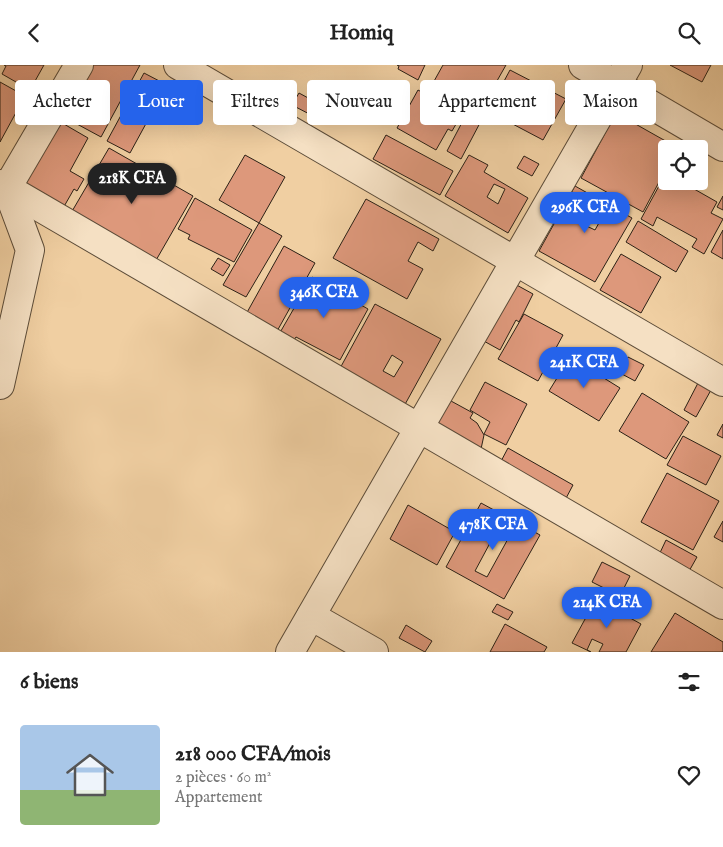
<!DOCTYPE html>
<html lang="fr">
<head>
<meta charset="utf-8">
<style>
	body { margin:0; font-family:"IM FELL English",serif; background:#f6f6f6; color:#222; height:100vh; display:flex; flex-direction:column; font-size:19px; white-space:nowrap }
	* { box-sizing:border-box; margin:0 }
	p { font-size:16px; color:#767676 }
	.icon { flex:none; width:28px; height:28px; fill:none; stroke:currentColor; stroke-width:2; stroke-linecap:round; stroke-linejoin:round }
	.map { position:relative; height:587px; overflow:hidden }
	.sheet { display:flex; flex-direction:column; background:#fff; flex:1 }
	.sheet>* { flex:none }
	.banner { position:absolute; left:15px; top:15px; width:694px; height:45px; display:flex; gap:10px }
	.fabs { position:absolute; left:658px; top:75px; display:grid; gap:10px }
	.fabs a { display:grid; place-items:center; width:50px; height:50px; border-radius:5px; background:#fff; box-shadow:0 5px 20px #0002; font-size:25px }
	.price { position:absolute; translate:-50% -42px; padding:0 11px; border-radius:18px; background:#2563eb; color:#fff; font-size:16px; line-height:32px; filter:drop-shadow(0 1px 2px #0008) }
	.price::after { content:''; position:absolute; left:50%; top:30px; width:15px; height:11px; margin-left:-8px; background:inherit; clip-path:polygon(0 0,100% 0,50% 100%) }
	.price.active { background:#222; color:#fff }
	ul { padding:0; list-style:none }
	li { display:flex; align-items:center; gap:15px; height:125px; padding:0 20px }
	li+li { border-top:1px solid #e0e0e0 }
	li span { display:grid; place-items:center; flex:none; width:140px; height:100px; border-radius:5px; color:#555 }
	li>.icon { margin-inline-start:auto }
	span .icon { width:60px; height:60px; fill:#fffc; stroke-width:1 }
	li b { font-size:21px }
	h2 { display:flex; justify-content:space-between; align-items:center; height:60px; padding:0 20px; font-size:21px }
	.pill { padding:0 18px; border-radius:5px; background:#fff; box-shadow:0 5px 20px #0002; font-size:18px; line-height:45px }
	.pill.active { background:#2563eb; color:#fff }
	header { display:flex; justify-content:space-between; align-items:center; height:65px; padding:0 20px; background:#fff; font-size:22px; font-weight:700 }
	.map>svg:first-child { display:block }
</style>
</head>
<body>
<header><svg class="icon" aria-label="back" viewBox="0 0 24 24"><path d="M15 5l-7 7 7 7"/></svg>Homiq<svg class="icon" aria-label="search" viewBox="0 0 24 24"><circle cx="10" cy="10" r="6"/><path d="M15 15l6 6"/></svg></header>
<div class="map">
<svg width="723" height="587" viewBox="0 0 723 587">
	<rect width="100%" height="100%" fill="#f0cfa2"/>
	<filter id="stains"><feTurbulence type="fractalNoise" baseFrequency=".004" numOctaves="4"/><feColorMatrix values="0 0 0 0 .2 0 0 0 0 .09 0 0 0 0 .02 0 0 0 .5 -.17"/></filter>
	<radialGradient id="worn" r=".72"><stop offset=".6" stop-color="#630" stop-opacity="0"/><stop offset="1" stop-color="#630" stop-opacity=".3"/></radialGradient>
	<!-- building -->
	<g fill="#dd987b" stroke="#2b2116" fill-rule="evenodd">
		<path d="M4,0h40l-14,25 -28,-16 4,-8z"/>
		<path d="M93,0h47l-39,72 -37,-20z"/>
		<path d="M397,0h28l-7,15 -20,-11 1,-3z"/>
		<path d="M443,0h63l-21,37 -10,-6 -5,8 -37,-21z"/>
		<path d="M670,0h41l-9,17z"/>
		<path d="M510,5l56,29 -23,41 -55,-29z"/>
		<path d="M144,8l23,12 -37,68 -23,-12z"/>
		<path d="M0,17l25,14 -25,46z"/>
		<path d="M418,25l44,24 -10,17 -4,-2 -12,21 -39,-22z"/>
		<path d="M299,28l22,12 -6,12 -23,-12z"/>
		<path d="M467,48l14,8 -20,38 -14,-8z"/>
		<path d="M616,48l62,35 -12,1v20l-23,43 -62,-34z"/>
		<path d="M57,55l31,18 -18,33 14,8 -7,12 -3,-2 -12,21 -42,-24z"/>
		<path d="M386,70l67,36 -13,24 -67,-36z"/>
		<path d="M109,83l84,48 -38,66 -84,-49z"/>
		<path d="M245,90l40,22 -26,46 -40,-23z"/>
		<path d="M469,90l19,10 -4,7 44,26 -20,35 -63,-37zM494,119l11,5 -7,15 -11,-7z"/>
		<path d="M524,91l15,8 -7,12 -15,-8z"/>
		<path d="M666,108v8h14l37,21 -6,11 12,6 -19,35 -12,-7 5,-8 -40,-22 -4,9 -12,-7z"/>
		<path d="M575,121l57,32 -37,64 -56,-31zM581,146l19,10 -5,9 -19,-9z"/>
		<path d="M723,131v14l-6,-3z"/>
		<path d="M195,133l57,32 -18,32 -46,-23 2,-4 -12,-6z"/>
		<path d="M366,134l73,40 -6,12 -15,-9 -10,19 15,8 -16,30 -74,-41z"/>
		<path d="M638,156l50,30 -12,21 -50,-30z"/>
		<path d="M259,158l23,13 -36,61 -23,-12z"/>
		<path d="M723,165v29l-12,-7z"/>
		<path d="M284,181l31,17 -39,70 -31,-17z"/>
		<path d="M621,189l40,23 -20,36 -41,-23z"/>
		<path d="M218,193l12,7 -7,11 -12,-7z"/>
		<path d="M312,212l56,32 -28,51 -44,-23 -4,6 -14,-7z"/>
		<path d="M513,218l20,11 -14,28 -3,-2 -16,30 -18,-10z"/>
		<path d="M375,239l66,35 -38,69 -65,-36zM392,290l11,7 -9,15 -11,-6z"/>
		<path d="M524,249l39,21 -25,46 -40,-22z"/>
		<path d="M570,292l50,31 -21,33 -50,-30z"/>
		<path d="M628,292l16,8 -9,16 -15,-8z"/>
		<path d="M485,317l42,22 -21,41 -22,-11 6,-12 -20,-12z"/>
		<path d="M698,318l13,7 -15,27 -12,-7z"/>
		<path d="M642,328l47,29 -23,37 -47,-28z"/>
		<path d="M440,330l33,18 -3,5 7,5 7,12 -3,14 -55,-29z"/>
		<path d="M723,359v14l-6,-3z"/>
		<path d="M683,371l38,20 -15,29 -39,-20z"/>
		<path d="M508,383l65,37 -9,17 -65,-37z"/>
		<path d="M667,408l52,28 -26,49 -52,-28z"/>
		<path d="M481,438l59,32 -36,64 -58,-32zM497,465l12,7 -22,40 -12,-6z"/>
		<path d="M408,440l47,27 -18,33 -47,-26z"/>
		<path d="M723,456v21l-9,-5z"/>
		<path d="M666,475l31,17 -9,16 -30,-16z"/>
		<path d="M602,497l28,14 -10,20 -28,-14z"/>
		<path d="M596,534l45,25 -15,28h-27l4,-8 -11,-5 -5,11 4,2 -19,-9z"/>
		<path d="M497,539l16,8 -5,8 -16,-8z"/>
		<path d="M675,548l48,29v10h-72z"/>
		<path d="M505,559l42,23 -3,5h-54z"/>
		<path d="M406,560l26,16 -7,11 -26,-14z"/>
	</g>
	<g fill="none" stroke-linecap="round" stroke-linejoin="round">
		<defs>
			<g id="minor">
				<path d="M178,0l545,317"/>
				<path d="M583,0l140,82"/>
				<path d="M0,119l723,421"/>
				<path d="M0,320l30,-135 -23,-62 72,-123"/>
				<path d="M311,551l63,36"/>
				<path d="M290,587l338,-587"/>
			</g>
		</defs>
		<!-- minor casing -->
		<use href="#minor" stroke="#5c4c39" stroke-width="30"/>
		<!-- minor -->
		<use href="#minor" stroke="#f5e0c3" stroke-width="28"/>
	</g>
	<rect width="100%" height="100%" filter="url(#stains)"/>
	<rect width="100%" height="100%" fill="url(#worn)"/>
</svg>
<div class="fabs">
<a><svg class="icon" aria-label="locate" viewBox="0 0 24 24"><circle cx="12" cy="12" r="6"/><path d="M12 2v4M12 18v4M2 12h4M18 12h4"/></svg></a>
</div>
<b class="price active" style="left:132px;top:140px">218K CFA</b>
<b class="price" style="left:585px;top:169px">296K CFA</b>
<b class="price" style="left:324px;top:254px">346K CFA</b>
<b class="price" style="left:584px;top:324px">241K CFA</b>
<b class="price" style="left:493px;top:486px">478K CFA</b>
<b class="price" style="left:607px;top:564px">214K CFA</b>
<div class="banner">
<a class="pill">Acheter</a>
<a class="pill active">Louer</a>
<a class="pill">Filtres</a>
<a class="pill">Nouveau</a>
<a class="pill">Appartement</a>
<a class="pill">Maison</a>
</div>
</div>
<section class="sheet">
<h2>6 biens<svg class="icon" aria-label="filters" viewBox="0 0 24 24"><path d="M4 7h16M4 17h16"/><circle cx="9" cy="7" r="2"/><circle cx="15" cy="17" r="2"/></svg></h2>
<ul>
<li><span style="background:linear-gradient(#a9c7e8 65%,#8fb573 0)"><svg class="icon" aria-label="home" viewBox="0 0 24 24"><path d="M3 11l9-7 9 7M6 9v11h12V9"/></svg></span><div><b>218 000 CFA/mois</b><p>2 pièces · 60 m²</p><p>Appartement</p></div><svg class="icon" aria-label="heart" viewBox="0 0 24 24"><path d="M12 20l-8-8c-3-5 5-10 8-4 3-6 11-1 8 4z"/></svg></li>
</ul>
</section>
</body>
</html>
